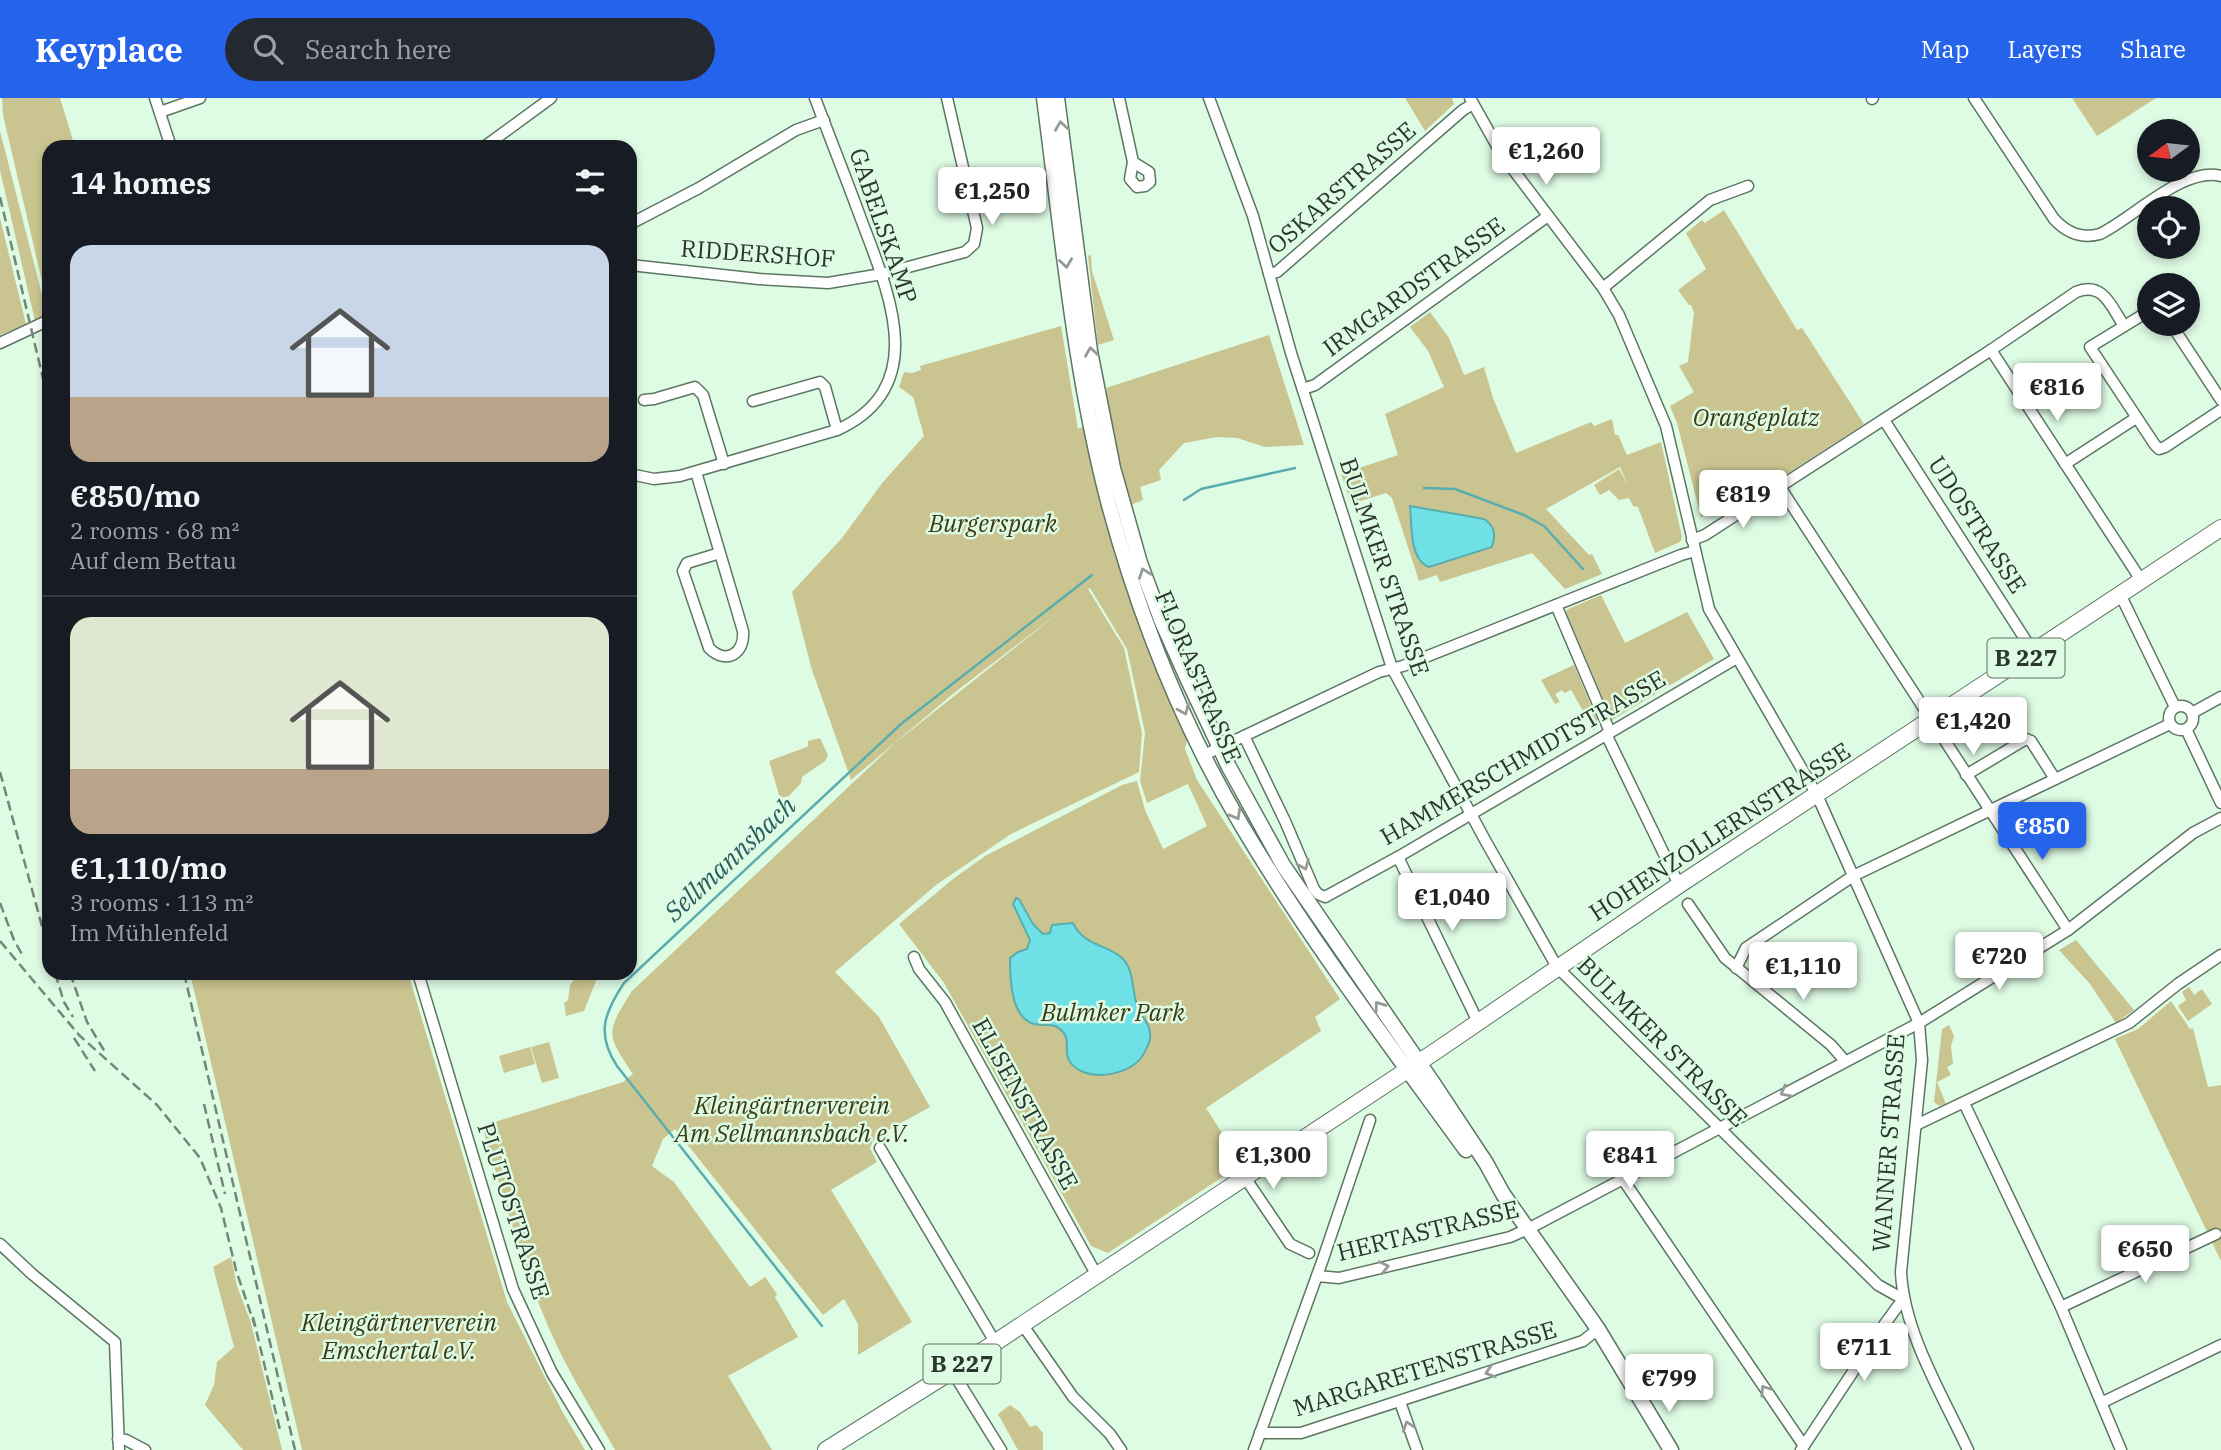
<!DOCTYPE html>
<html lang="en">
<head>
<meta charset="utf-8">
<style>
	body { margin:0; font-family:"IBM Plex Serif",serif; background:#242831; color:#f1f3f6; height:100vh; display:flex; flex-direction:column; font-size:26px; white-space:nowrap }
	* { box-sizing:border-box; margin:0 }
	p { font-size:23px; color:#9ea1a6 }
	.icon { flex:none; width:38px; height:38px; fill:none; stroke:currentColor; stroke-width:2; stroke-linecap:round; stroke-linejoin:round }
	.map { position:relative; flex:1; overflow:hidden }
	.drawer { position:absolute; left:42px; top:42px; width:595px; height:840px; display:flex; flex-direction:column; background:#171b24; border-radius:21px; box-shadow:0 4px 10px #0003 }
	.drawer>* { flex:none }
	.needle { width:46px; rotate:255deg }
	.tools { position:absolute; left:2137px; top:21px; display:grid; gap:14px }
	.tools a { display:grid; place-items:center; width:63px; height:63px; border-radius:50%; background:#171b24; box-shadow:0 4px 10px #0003; font-size:35px }
	.price { position:absolute; translate:-50% -60px; padding:0 16px; border-radius:7px; background:#fff; color:#222; font-size:23px; line-height:46px; filter:drop-shadow(0 2px 4px #0008) }
	.price::after { content:''; position:absolute; left:50%; top:42px; width:21px; height:16px; margin-left:-10px; background:inherit; clip-path:polygon(0 0,100% 0,50% 100%) }
	.price.selected { background:#2563eb; color:#fff }
	ul { padding:0; list-style:none }
	li { display:grid; align-content:center; gap:14px; height:371px; padding:0 28px }
	li+li { border-top:2px solid #363941 }
	li span { display:grid; place-items:center; height:217px; border-radius:21px; color:#555 }
	li>.icon { margin-inline-start:auto }
	span .icon { width:126px; height:126px; fill:#fffc; stroke-width:1 }
	li b { font-size:30px }
	h2 { display:flex; justify-content:space-between; align-items:center; height:84px; padding:0 28px; font-size:30px }
	header { display:flex; align-items:center; gap:42px; box-sizing:border-box; height:98px; padding:0 35px; background:#2563eb; color:#fff }
	header strong { font-size:33px }
	nav { display:flex; gap:38px; margin-inline-start:auto; font-size:24px }
	.search { width:490px; height:63px; background:#242831; display:flex; align-items:center; gap:18px; box-sizing:border-box; padding:0 24px; border-radius:38px; color:#9ea1a6; font-size:26px }
	.map>svg:first-child { display:block }
</style>
</head>
<body>
<header>
<strong>Keyplace</strong>
<div class="search"><svg class="icon" aria-label="search" viewBox="0 0 24 24"><circle cx="10" cy="10" r="6"/><path d="M15 15l6 6"/></svg>Search here</div>
<nav><a>Map</a><a>Layers</a><a>Share</a></nav>
</header>
<div class="map">
<svg width="2221" height="1352" viewBox="0 0 2221 1352">
	<rect width="100%" height="100%" fill="#defbe4"/>
	<!-- green -->
	<g fill="#cac590">
		<path d="M2,0h58l15,49h-26v146l-4,1 -42,-179z"/>
		<path d="M1405,0h47l2,6 -29,27z"/>
		<path d="M2072,0h84l-59,38z"/>
		<path d="M0,33l47,183 -12,7 -35,-151z"/>
		<path d="M1724,112l73,120 5,-2 62,96 -142,92 -6,-7 -15,8 -24,-94 -7,-17 24,-14 -15,-26 9,-4 6,-49 -3,-8h-2l-11,-15 28,-21 -20,-36 16,-13 3,3z"/>
		<path d="M0,120l26,106 -26,11z"/>
		<path d="M1091,157l1,16 22,69 -16,5 -10,-89z"/>
		<path d="M1430,214l19,26 15,37 20,-8 9,31 23,55 75,-31 3,4 18,-7 3,16h3l9,20 34,-13 21,95 -2,5 -25,11 -17,-46 -5,-1 -4,-8 -10,2 -10,-10 -9,5 -6,-10 25,-16 9,16 -8,-18 -74,42 43,46 3,-1 10,20 -37,15 -33,-36 -92,29 -3,-7 -18,6 -27,-83 -6,-5 -35,11 -10,-30 57,-19 -13,-41 59,-27 -16,-36 -18,-24z"/>
		<path d="M1061,228l17,103 32,-17 -4,-24 163,-53 35,110 -39,2 -28,-9 -20,-1 -33,6 -25,27 2,10 -21,7 3,13 -39,16c23,77 50,150 83,223l-2,10 12,31 143,219 -25,18 6,14 -115,77 36,56 -134,89 -17,-7 -147,-263 -45,-59 54,-45 32,-23 137,-71 15,-4 8,29 18,39 44,-23 -19,-42 -41,19 -7,-22 5,-48 -18,-84 -37,-61 -2,1 36,59 18,85 -3,39 -128,62 -75,51 -101,87 44,45 51,90 -51,28 -6,6 -3,7 7,14 -46,28 81,132 -54,33v-31l-14,-25 -21,16 -148,-186 -12,10 -11,27 22,16 76,105 15,-10 12,17 -2,3 23,40 -70,39 44,74h-157c-19,-34 -40,-67 -57,-102 -34,-71 -53,-148 -76,-222l141,-44 10,-8c-27,-41 -28,-40 -1,-83l263,-248 166,-132 -107,82 -103,87 -40,-113 -19,-75 50,-54 41,-56 41,-46 -11,-39 -14,-10 5,-15 8,1 9,-3 -1,-4z"/>
		<path d="M1601,497l24,48 62,-31 27,47 -102,61 -46,-108 2,-3z"/>
		<path d="M1574,567l24,57v4l-5,5v-3l-22,-38 -7,3 -2,-3 -7,4 5,8 -5,2 -14,-24z"/>
		<path d="M820,640l8,17 -3,6 -23,16 -1,6 -12,13 -9,2 -11,-37 35,-13 4,-2v-5z"/>
		<path d="M2076,842l58,70 -18,13 -26,-39 -31,-34z"/>
		<path d="M190,875h218l99,329 55,109 23,39h-283z"/>
		<path d="M579,875h20l-15,38 -18,5 -2,-13 4,-3 2,-15z"/>
		<path d="M2189,889l5,8 8,-6 10,15 -24,17 -10,-15 8,-6 -4,-8z"/>
		<path d="M2171,903l19,28 3,-1 15,59 13,-2v176l-106,-222 23,-10z"/>
		<path d="M1949,927l5,11 -3,10 2,18 -6,3 4,8 -14,7 9,22 -7,2 -5,-4 8,-73z"/>
		<path d="M549,944l10,36 -17,5 -11,-36z"/>
		<path d="M530,949l5,17 -31,9 -5,-17z"/>
		<path d="M231,1159l6,29 14,37 31,127h-39l-38,-45 9,-20 3,-23 17,-15 -21,-80z"/>
		<path d="M1010,1307l10,7 10,15 6,-2 7,8v17h-25l-20,-36z"/>
	</g>
	<!-- water -->
	<g fill="#6ee0e6" stroke="#5aadaf" stroke-width="2">
		<path d="M1410,408l74,13c11,7 12,16 8,28l-63,20c-20,-7 -17,-43 -19,-61z"/>
		<path d="M1016,800l3,1 14,25 10,10 7,-1 2,-8 21,-2c12,25 37,21 51,37 10,12 8,31 13,45 5,13 15,20 13,34 -1,5 -6,15 -9,19 -14,18 -56,25 -71,4 -7,-9 1,-21 -7,-30 -9,-11 -17,-5 -29,-8 -24,-7 -24,-47 -24,-66l8,-6 9,-3 3,-9 -17,-36z"/>
	</g>
	<g fill="none" stroke-linecap="round" stroke-linejoin="round">
		<!-- stream -->
		<g stroke="#5aadaf" stroke-width="2.5">
			<path d="M1424,390l31,1 69,26 20,11 39,43"/>
			<path d="M1184,402l17,-11 94,-21"/>
			<path d="M822,1228l-205,-260c-21,-32 -13,-53 7,-83l277,-259 191,-149"/>
		</g>
		<defs>
			<g id="minor">
				<path d="M155,0l16,49"/>
				<path d="M1119,0l14,64 -3,17 7,8 8,-1 5,-4 -1,-10 -16,-10"/>
				<path d="M1209,0l44,118 38,137 101,315 93,172 72,127 321,318 25,14"/>
				<path d="M1470,0l32,57 101,133 16,27 47,111 43,183 108,186 102,228 3,37 -21,212c3,61 41,122 67,178"/>
				<path d="M1974,0l80,121c13,14 27,20 46,15 33,-16 84,-68 121,-58"/>
				<path d="M1872,1l1,-1"/>
				<path d="M160,14l40,-14"/>
				<path d="M484,49l67,-49"/>
				<path d="M630,126l69,-36 97,-58 28,-10"/>
				<path d="M630,167l129,14 69,4 54,-9 83,-22 9,-8 3,-16 -30,-130"/>
				<path d="M1269,176l8,-2 186,-162 10,-6"/>
				<path d="M1603,190l107,-88 38,-14"/>
				<path d="M2149,213l-59,36 65,98 4,4 6,-2 56,-37"/>
				<path d="M2171,226l50,76"/>
				<path d="M2124,228c-13,-20 -21,-45 -48,-34l-85,58 150,230"/>
				<path d="M0,245l49,-23"/>
				<path d="M1303,291l12,-4 233,-169"/>
				<path d="M644,302l10,-1 41,-12 8,8 21,69"/>
				<path d="M753,303l67,-19 5,5 12,43"/>
				<path d="M1884,322l150,233"/>
				<path d="M2065,366l71,-46"/>
				<path d="M696,374l47,159c2,23 -17,34 -34,17l-26,-77 4,-8 33,-10"/>
				<path d="M630,376l24,5 26,-3 157,-46c95,-43 51,-139 24,-211 -15,-41 -31,-81 -46,-121"/>
				<path d="M1780,389l288,443"/>
				<path d="M1692,442l13,-5 286,-185"/>
				<path d="M2120,496l55,113"/>
				<path d="M1556,507l54,127"/>
				<circle cx="2181" cy="620" r="12"/>
				<path d="M2192,615l29,-16"/>
				<path d="M2186,631l35,74"/>
				<path d="M1606,636l73,151"/>
				<path d="M1244,638l41,85 29,68 4,5 7,3 73,-40 339,-199"/>
				<path d="M1204,657l175,-83 24,-6 278,-111 14,-4"/>
				<path d="M1966,677l60,-36 5,2 24,38"/>
				<path d="M1398,759l80,165"/>
				<path d="M1688,806l37,54 106,87 14,16"/>
				<path d="M914,859l5,12 26,33 151,272"/>
				<path d="M1736,870l10,-20 107,-72 317,-152"/>
				<path d="M418,875l95,316 39,84 47,77"/>
				<path d="M1964,1005l97,204 60,143"/>
				<path d="M1916,1027l213,-102 49,-39 43,-29"/>
				<path d="M880,1050l115,194"/>
				<path d="M1244,1078l46,68 19,9"/>
				<path d="M1622,1080l182,268"/>
				<path d="M0,1146l32,30 83,68 4,108"/>
				<path d="M1317,1178l22,2 171,-41 18,-8 391,-206 149,-93 125,-97 28,-15"/>
				<path d="M2061,1209l155,-73"/>
				<path d="M1022,1226l51,73 37,37 11,16"/>
				<path d="M952,1273l49,79"/>
				<path d="M1400,1304l17,48"/>
				<path d="M2103,1304l118,-57"/>
				<path d="M1260,1335h41l282,-92 15,-12"/>
				<path d="M118,1341l8,1 19,10"/>
				<path d="M1254,1352l69,-191 47,-139"/>
				<path d="M1801,1352l83,-125 19,-26"/>
			</g>
			<g id="secondary">
				<path d="M1044,0c18,136 30,274 65,407 30,111 74,222 133,321 67,113 147,218 224,324"/>
				<path d="M1057,0l33,253 23,117 27,95 22,59 25,56 42,89 54,98 150,218 53,80 17,31 95,135 73,121"/>
			</g>
			<path id="primary" d="M826,1352l126,-79 484,-320 243,-166 542,-357"/>
		</defs>
		<!-- minor casing -->
		<use href="#minor" stroke="#5d7663" stroke-width="13"/>
		<!-- secondary casing -->
		<use href="#secondary" stroke="#5d7663" stroke-width="17"/>
		<!-- primary casing -->
		<use href="#primary" stroke="#5d7663" stroke-width="18"/>
		<!-- minor -->
		<use href="#minor" stroke="#fff" stroke-width="10"/>
		<!-- secondary -->
		<use href="#secondary" stroke="#fff" stroke-width="14"/>
		<!-- primary -->
		<use href="#primary" stroke="#fff" stroke-width="16"/>
		<!-- rail -->
		<g stroke="#748678" stroke-width="2.5" stroke-dasharray="10 5" stroke-linecap="butt">
			<path d="M0,99l49,207"/>
			<path d="M0,674l49,180"/>
			<path d="M47,790l2,7"/>
			<path d="M0,805l14,37 10,18"/>
			<path d="M0,843l79,94 78,70 43,53 21,50 15,62 19,56"/>
			<path d="M55,875l9,29 9,15"/>
			<path d="M70,875l17,49 18,30"/>
			<path d="M184,875l111,477"/>
			<path d="M74,940l21,33"/>
			<path d="M204,1006l21,90"/>
			<path d="M253,1219l27,113"/>
		</g>
	</g>
	<!-- one-way arrows -->
	<defs><path id="oneway-chevron" d="M-2-3.5L2.5 0L-2 3.5" fill="none" stroke-width="1.6" stroke-linecap="round" stroke-linejoin="round" transform="scale(1.75)"/></defs>
	<g stroke="#959a96">
		<use href="#oneway-chevron" transform="translate(1061 28) rotate(-98)"/>
		<use href="#oneway-chevron" transform="translate(1066 165) rotate(82)"/>
		<use href="#oneway-chevron" transform="translate(1091 254) rotate(-98)"/>
		<use href="#oneway-chevron" transform="translate(1144 475) rotate(-110)"/>
		<use href="#oneway-chevron" transform="translate(1184 612) rotate(66)"/>
		<use href="#oneway-chevron" transform="translate(1236 717) rotate(61)"/>
		<use href="#oneway-chevron" transform="translate(1304 767) rotate(67)"/>
		<use href="#oneway-chevron" transform="translate(1379 908) rotate(-125)"/>
		<use href="#oneway-chevron" transform="translate(1785 994) rotate(152)"/>
		<use href="#oneway-chevron" transform="translate(1384 1169) rotate(-13)"/>
		<use href="#oneway-chevron" transform="translate(1490 1274) rotate(162)"/>
		<use href="#oneway-chevron" transform="translate(1765 1292) rotate(-124)"/>
		<use href="#oneway-chevron" transform="translate(1408 1328) rotate(-109)"/>
	</g>
	<g text-anchor="middle" stroke-width="5" stroke-linejoin="round" paint-order="stroke">
		<!-- shield labels -->
		<g fill="#defbe4" stroke="#617165" stroke-width="2">
			<rect x="1987.5" y="540.5" width="77" height="39" rx="5"/>
			<rect x="923.5" y="1246.5" width="77" height="39" rx="5"/>
		</g>
		<g font-size="23" font-weight="bold" fill="#2b362e">
			<text x="2026" y="568">B 227</text>
			<text x="962" y="1274">B 227</text>
		</g>
		<!-- street labels -->
		<g font-size="24" fill="#2b362e" stroke="#defbe4">
			<text transform="translate(1342 90) rotate(-41)" y="8">OSKARSTRASSE</text>
			<text transform="translate(883 128) rotate(71)" y="8">GABELSKAMP</text>
			<text transform="translate(758 156) rotate(4)" y="8">RIDDERSHOF</text>
			<text transform="translate(1414 189) rotate(-36)" y="8">IRMGARDSTRASSE</text>
			<text transform="translate(1977 427) rotate(57)" y="8">UDOSTRASSE</text>
			<text transform="translate(1384 469) rotate(71)" y="8">BULMKER STRASSE</text>
			<text transform="translate(1198 579) rotate(67)" y="8">FLORASTRASSE</text>
			<text transform="translate(1523 660) rotate(-30)" y="8">HAMMERSCHMIDTSTRASSE</text>
			<text transform="translate(1720 734) rotate(-33)" y="8">HOHENZOLLERNSTRASSE</text>
			<text transform="translate(1662 944) rotate(45)" y="8">BULMKER STRASSE</text>
			<text transform="translate(1025 1006) rotate(61)" y="8">ELISENSTRASSE</text>
			<text transform="translate(1889 1045) rotate(-86)" y="8">WANNER STRASSE</text>
			<text transform="translate(513 1113) rotate(72)" y="8">PLUTOSTRASSE</text>
			<text transform="translate(1428 1133) rotate(-14)" y="8">HERTASTRASSE</text>
			<text transform="translate(1425 1271) rotate(-17)" y="8">MARGARETENSTRASSE</text>
		</g>
		<!-- park labels -->
		<g font-size="24" font-style="italic" fill="#3c3915" stroke="#defbe4">
			<text x="1756" y="328">Orangeplatz</text>
			<text x="993" y="434">Burgerspark</text>
			<text x="1113" y="923">Bulmker Park</text>
			<text x="792" y="1016">Kleingärtnerverein<tspan x="792" dy="28">Am Sellmannsbach e.V.</tspan></text>
			<text x="399" y="1233">Kleingärtnerverein<tspan x="399" dy="28">Emschertal e.V.</tspan></text>
		</g>
		<!-- water labels -->
		<g font-size="26" font-style="italic" fill="#2d5e61" stroke="#defbe4">
			<text transform="translate(730 761) rotate(-43)" y="9">Sellmannsbach</text>
		</g>
	</g>
</svg>
<div class="tools">
<a><svg class="needle" viewBox="-14 -14 28 28"><path d="M0-13l5 13h-10z" fill="#e53935"/><path d="M0 13l5-13h-10z" fill="#9ea1a6"/></svg></a>
<a><svg class="icon" aria-label="locate" viewBox="0 0 24 24"><circle cx="12" cy="12" r="6"/><path d="M12 2v4M12 18v4M2 12h4M18 12h4"/></svg></a>
<a><svg class="icon" aria-label="layers" viewBox="0 0 24 24"><path d="M12 4l9 5-9 5-9-5zM3 14l9 5 9-5"/></svg></a>
</div>
<b class="price" style="left:1546px;top:89px">€1,260</b>
<b class="price" style="left:992px;top:129px">€1,250</b>
<b class="price" style="left:2057px;top:325px">€816</b>
<b class="price" style="left:1743px;top:432px">€819</b>
<b class="price" style="left:1973px;top:659px">€1,420</b>
<b class="price selected" style="left:2042px;top:764px">€850</b>
<b class="price" style="left:1452px;top:835px">€1,040</b>
<b class="price" style="left:1999px;top:894px">€720</b>
<b class="price" style="left:1803px;top:904px">€1,110</b>
<b class="price" style="left:1273px;top:1093px">€1,300</b>
<b class="price" style="left:1630px;top:1093px">€841</b>
<b class="price" style="left:2145px;top:1187px">€650</b>
<b class="price" style="left:1864px;top:1285px">€711</b>
<b class="price" style="left:1669px;top:1316px">€799</b>
<section class="drawer">
<h2>14 homes<svg class="icon" aria-label="filters" viewBox="0 0 24 24"><path d="M4 7h16M4 17h16"/><circle cx="9" cy="7" r="2"/><circle cx="15" cy="17" r="2"/></svg></h2>
<ul>
<li><span style="background:linear-gradient(#c9d6e8 70%,#b9a48a 0)"><svg class="icon" aria-label="home" viewBox="0 0 24 24"><path d="M3 11l9-7 9 7M6 9v11h12V9"/></svg></span><div><b>€850/mo</b><p>2 rooms · 68 m²</p><p>Auf dem Bettau</p></div></li>
<li><span style="background:linear-gradient(#dfe7d0 70%,#b9a48a 0)"><svg class="icon" aria-label="home" viewBox="0 0 24 24"><path d="M3 11l9-7 9 7M6 9v11h12V9"/></svg></span><div><b>€1,110/mo</b><p>3 rooms · 113 m²</p><p>Im Mühlenfeld</p></div></li>
</ul>
</section>
</div>
</body>
</html>
